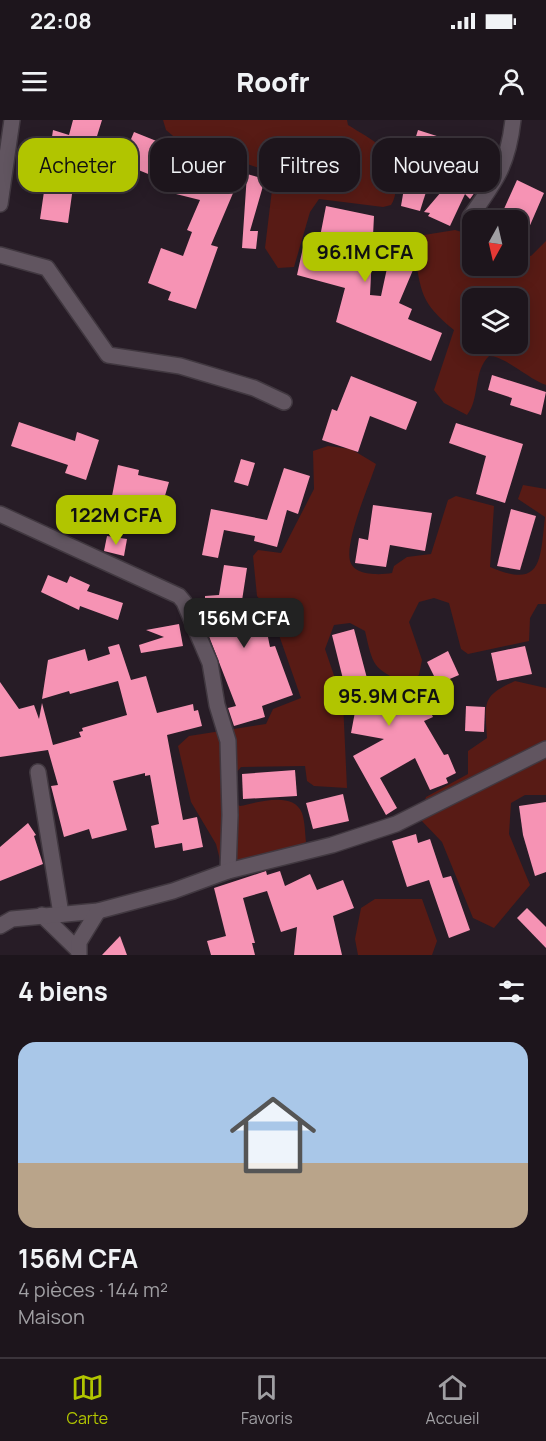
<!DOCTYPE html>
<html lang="fr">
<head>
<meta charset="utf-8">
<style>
	body { margin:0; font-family:Manrope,sans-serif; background:#251e25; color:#f1f3f6; height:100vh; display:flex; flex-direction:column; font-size:22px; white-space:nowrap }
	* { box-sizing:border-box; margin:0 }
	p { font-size:20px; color:#a09fa3 }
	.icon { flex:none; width:33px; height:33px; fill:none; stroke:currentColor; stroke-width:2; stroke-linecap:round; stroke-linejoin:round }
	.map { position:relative; height:835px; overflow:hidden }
	.drawer { display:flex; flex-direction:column; background:#1d151c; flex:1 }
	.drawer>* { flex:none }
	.hud { position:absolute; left:18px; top:18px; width:510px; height:54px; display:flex; gap:12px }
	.needle { width:39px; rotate:188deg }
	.controls { position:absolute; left:462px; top:90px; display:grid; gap:12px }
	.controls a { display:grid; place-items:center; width:66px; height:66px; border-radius:12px; background:#1d151c; box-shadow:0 3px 15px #0003,0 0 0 2px #3b343b; font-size:30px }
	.price { position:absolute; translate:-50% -51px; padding:0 14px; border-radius:12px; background:#b1c500; color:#111; font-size:20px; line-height:39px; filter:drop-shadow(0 2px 3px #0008) }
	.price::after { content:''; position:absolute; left:50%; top:36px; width:18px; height:14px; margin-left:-9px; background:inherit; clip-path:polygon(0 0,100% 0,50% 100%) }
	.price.selected { background:#222; color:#fff }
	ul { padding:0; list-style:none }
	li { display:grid; align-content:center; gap:12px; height:318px; padding:0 18px }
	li+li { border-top:2px solid #3b343b }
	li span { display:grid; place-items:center; height:186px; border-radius:18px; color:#555 }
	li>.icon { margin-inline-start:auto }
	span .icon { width:108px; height:108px; fill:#fffc; stroke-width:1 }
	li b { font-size:26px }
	h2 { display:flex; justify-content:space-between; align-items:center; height:72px; padding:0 18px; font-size:26px }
	.tag { padding:0 21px; border-radius:18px; background:#1d151c; box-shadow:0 3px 15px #0003,0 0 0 2px #3b343b; font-size:21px; line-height:54px }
	.tag.selected { background:#b1c500; color:#111 }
	.status { display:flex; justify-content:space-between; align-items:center; height:42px; padding:0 30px; background:#1d151c; direction:ltr }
	.status svg { height:16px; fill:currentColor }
	header { display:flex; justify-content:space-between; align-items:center; height:78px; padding:0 18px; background:#1d151c; font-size:27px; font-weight:800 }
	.tab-bar { display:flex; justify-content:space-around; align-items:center; height:84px; border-top:2px solid #3b343b; background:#1d151c; font-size:16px; color:#a09fa3 }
	.tab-bar a { display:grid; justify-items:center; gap:3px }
	.tab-bar .selected { color:#b1c500 }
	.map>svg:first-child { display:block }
</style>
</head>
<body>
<div class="status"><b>22:08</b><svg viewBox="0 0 49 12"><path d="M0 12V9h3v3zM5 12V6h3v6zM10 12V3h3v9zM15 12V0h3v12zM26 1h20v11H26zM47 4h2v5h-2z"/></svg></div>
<header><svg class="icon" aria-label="menu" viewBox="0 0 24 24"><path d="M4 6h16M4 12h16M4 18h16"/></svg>Roofr<svg class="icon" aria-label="person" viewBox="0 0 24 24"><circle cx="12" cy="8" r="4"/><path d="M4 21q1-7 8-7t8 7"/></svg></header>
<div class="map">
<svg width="546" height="835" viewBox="0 0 546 835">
	<rect width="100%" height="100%" fill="#271c26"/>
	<!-- green -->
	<g fill="#581b15" fill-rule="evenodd">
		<path d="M163,0h184l1,5c11,7 23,13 33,22 14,12 20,43 10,58l-8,2 -64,-8 -9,13 -16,55 -16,1 -13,-20 9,-75 -95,-32 -13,-11z"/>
		<path d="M455,110l17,5v31h46v-13l13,3 15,-15v144c-18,-6 -41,-29 -57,-29 -16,15 -9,43 -22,59l-23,-12 -10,-13 20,-60c-37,-30 -32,-40 -41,-84l11,-11zM472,178h46v46h-46z"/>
		<path d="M328,326l23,3 25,15c-7,22 -31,76 -26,97 4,15 30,14 42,12l2,-7 13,-9 24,-3 17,-54 8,-4 38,10 -4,61c53,23 50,-8 55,-50l-27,-18 5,-14 23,4v115h-8l-8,14 -1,23 -61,13 -7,-5 -12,-46 -15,-5 -15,4 -10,20 13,38 -3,15 -13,8c-34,-14 -33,-18 -41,-52l-15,-8 -16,2 -9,24 18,53 4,86 -33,-2 -7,-5 -2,-15 -64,1 -10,12 2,23 7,4c16,-3 53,-16 62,7 3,9 3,20 4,29 -27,16 -54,21 -86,18l-4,-16 -25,-42 -13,-56 11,-10 77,-12 7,-15 28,-11 -29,-83 -15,-19 -4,-40 5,-6 23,3 33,-64 -1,-38z"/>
		<path d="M515,561l31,7v107h-21l-14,8 -2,31 21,51 -36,43 -21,-10 -31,-76 -23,-24 7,-21 42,-23v-23l19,-13c-2,-35 -6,-42 28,-57z"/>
		<path d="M375,779h47l15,42 -5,14h-74l-3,-16 6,-31z"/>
	</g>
	<!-- building -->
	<g fill="#f693b4">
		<path d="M73,0h29l-9,29 -14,-5 -11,79 -28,-4 13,-89 16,5z"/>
		<path d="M418,10l25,8 -23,73 -19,-5 8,-47z"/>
		<path d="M134,12l35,14 -4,10 51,14 2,-8 19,5 -1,4 6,1 -31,73 7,2 -22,62 -28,-9 3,-8 -23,-9 13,-35 22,8 9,-24 -5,-2 13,-30 -24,-6 2,-8 -57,-23z"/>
		<path d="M464,45l19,16 -13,18 -5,-5 -15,32 -22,-10 2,-3 -6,-1z"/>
		<path d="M247,54l18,5 -15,52h8l-2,18 -14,-1z"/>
		<path d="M517,60l27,13 -26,60v-33h-19z"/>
		<path d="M326,86l48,10 -4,79 11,1 8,-37 24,11 -14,33 13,6 -4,10 34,14 -11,28 -95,-39 9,-34 -48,-13 7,-32 14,4z"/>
		<path d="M492,255l54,17 -5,23 -31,-10 2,-7 -24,-8z"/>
		<path d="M351,256l66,26 -11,28 -36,-14 -12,36 -36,-12 10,-31 5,2z"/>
		<path d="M19,302l56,19 2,-9 22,8 -13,40 -21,-7 3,-8 -57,-19z"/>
		<path d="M456,303l67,21 -18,59 -29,-9 10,-38 -37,-13z"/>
		<path d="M241,339l14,4 -7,23 -14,-4z"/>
		<path d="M118,345l21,5 -1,5 31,7 -7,24 -50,-10z"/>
		<path d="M284,348l26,8 -12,38 -11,-4 -10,37 -23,-6 1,-5 -31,-6 -6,28 -16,-3 9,-46 56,11z"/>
		<path d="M373,385l59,8 -7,38 -35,-6 -4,22 -31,-4 4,-25 9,2z"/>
		<path d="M99,388l14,3 -4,23 -14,-2z"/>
		<path d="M511,389l25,7 -16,54 -23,-4z"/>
		<path d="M107,416l20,3 -3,17 -20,-5z"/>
		<path d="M224,445l23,3 -6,39 20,-4 9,44 5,-1 18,49 -31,11 3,11 -31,9 -6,-18 8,-2 -31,-80v-30l14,-1z"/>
		<path d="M48,455l19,8 3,-7 20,9 -3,6 36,12 -5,17 -38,-14 -1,4 -38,-18z"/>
		<path d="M179,504l4,22 -42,7 -2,-8 25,-8 -18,-7z"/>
		<path d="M354,509l14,53 9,1 -1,6 23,-3 1,5 6,-1 1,11 -5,3 25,1 6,12 -9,4 20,34 4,-1 8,19 -10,5 2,5 -18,7 -15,-32 -35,20 17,30 -11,7 -33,-59 31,-17 -33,-6 7,-37 -7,-1 2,-18 -10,2 -11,-44z"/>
		<path d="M119,524l12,36 15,-4 11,37 36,-9 1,7 4,-1 4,16 -35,9 16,85 14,-3 6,30 -20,4 -1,-8 -27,5 -4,-22 8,-2 -9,-49 -5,1v-3l-32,8 14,49 -35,9 -3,-10 -25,8 -13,-51 7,-1 -10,-35 -48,7v-75l19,27 15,-4 5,14 3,-16 11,42 28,-8 -2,-5 4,-1 -1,-3 45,-13 -9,-34 -48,13 -1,-3 -27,8 6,-39 37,-11 3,12 22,-7 -2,-7z"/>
		<path d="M525,526l7,28 -35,7 -6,-28z"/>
		<path d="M448,531l11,24 -21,9 -11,-22z"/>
		<path d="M466,586l19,1 -1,25 -19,-1z"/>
		<path d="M295,650l2,26 -54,3 -1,-25z"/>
		<path d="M343,674l6,27 -36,8 -7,-26z"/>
		<path d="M546,682v70l-11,4 -12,-41 -4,-29z"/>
		<path d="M28,703l8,12 -2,1 9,28 -43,17v-34z"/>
		<path d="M416,714l2,9 12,-4 13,39 8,-2 19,54 -21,8 -20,-58 -22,7 -15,-46z"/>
		<path d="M266,751l1,4 13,-4 5,15 25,-12 7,16 26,-10 11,28 -21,8 9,39h-48l3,-28 -16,5 -14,-41 -24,7 12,45h-3l3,12h-44l-4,-14 19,-5 -12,-48z"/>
		<path d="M527,788l19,19v21l-29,-30z"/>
		<path d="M120,816l7,19h-25z"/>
	</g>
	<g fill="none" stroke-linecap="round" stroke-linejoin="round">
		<defs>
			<g id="minor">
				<path d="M0,84l12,-84"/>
				<path d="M470,97c26,-36 38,-52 43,-97"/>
				<path d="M0,135l47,13 61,87 72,11 74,22 30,14"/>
				<path d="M0,394l179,82 5,6 26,61 7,42 11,36 2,74 -2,56"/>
				<path d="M38,652l23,142"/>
				<path d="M42,795l36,35"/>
				<path d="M0,806l12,-7 86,-8 75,-20 55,-20 104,-26 64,-21 150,-75"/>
				<path d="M79,835v-13l19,-31"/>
			</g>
		</defs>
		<!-- minor casing -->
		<use href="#minor" stroke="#413840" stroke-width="18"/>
		<!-- minor -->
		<use href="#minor" stroke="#615560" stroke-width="15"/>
	</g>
</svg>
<div class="controls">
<a><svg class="needle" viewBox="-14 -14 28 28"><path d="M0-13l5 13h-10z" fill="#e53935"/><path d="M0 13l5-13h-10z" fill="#a09fa3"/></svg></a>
<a><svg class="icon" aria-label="layers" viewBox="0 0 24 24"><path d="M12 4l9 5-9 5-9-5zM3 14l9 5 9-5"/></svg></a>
</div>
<b class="price" style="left:365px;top:163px">96.1M CFA</b>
<b class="price" style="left:116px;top:426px">122M CFA</b>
<b class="price selected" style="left:244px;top:529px">156M CFA</b>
<b class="price" style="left:389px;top:607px">95.9M CFA</b>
<div class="hud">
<a class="tag selected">Acheter</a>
<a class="tag">Louer</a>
<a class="tag">Filtres</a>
<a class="tag">Nouveau</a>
</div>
</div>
<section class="drawer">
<h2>4 biens<svg class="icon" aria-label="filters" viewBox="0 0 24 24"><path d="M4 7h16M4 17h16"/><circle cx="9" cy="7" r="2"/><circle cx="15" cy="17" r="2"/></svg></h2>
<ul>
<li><span style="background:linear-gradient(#a9c7e8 65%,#b9a48a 0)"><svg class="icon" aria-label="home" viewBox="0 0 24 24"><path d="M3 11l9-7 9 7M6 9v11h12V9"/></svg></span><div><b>156M CFA</b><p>4 pièces · 144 m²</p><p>Maison</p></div></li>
</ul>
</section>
<nav class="tab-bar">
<a class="selected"><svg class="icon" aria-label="map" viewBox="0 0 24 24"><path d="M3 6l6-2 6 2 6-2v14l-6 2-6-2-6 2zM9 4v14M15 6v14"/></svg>Carte</a>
<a><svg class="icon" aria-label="saved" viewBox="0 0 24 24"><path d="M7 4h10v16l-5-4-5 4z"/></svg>Favoris</a>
<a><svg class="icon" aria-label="home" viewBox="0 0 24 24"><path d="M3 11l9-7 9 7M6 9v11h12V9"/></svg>Accueil</a>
</nav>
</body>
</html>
